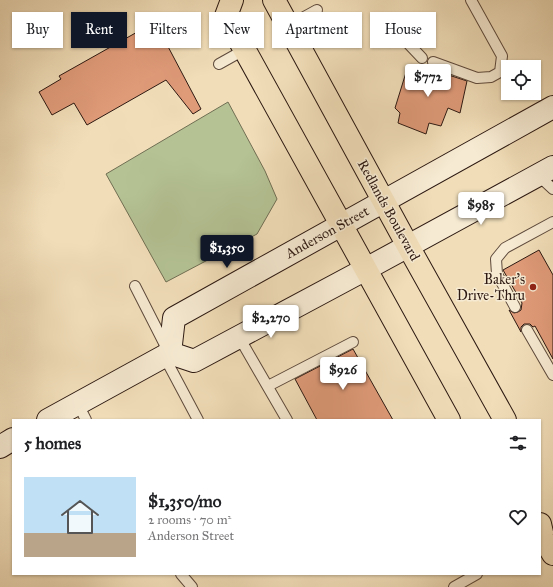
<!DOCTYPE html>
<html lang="en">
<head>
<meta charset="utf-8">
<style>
	body { margin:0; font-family:"IM FELL Great Primer",serif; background:#f2f2f2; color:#202124; height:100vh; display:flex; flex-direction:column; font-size:15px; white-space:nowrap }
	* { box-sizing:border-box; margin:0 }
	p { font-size:13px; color:#757577 }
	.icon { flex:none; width:22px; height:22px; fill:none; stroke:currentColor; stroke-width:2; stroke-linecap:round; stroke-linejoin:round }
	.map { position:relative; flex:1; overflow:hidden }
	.sheet { position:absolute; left:12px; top:419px; width:529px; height:156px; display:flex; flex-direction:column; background:#fff; border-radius:0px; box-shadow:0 1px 3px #0004 }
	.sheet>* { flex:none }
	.hud { position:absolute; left:12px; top:12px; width:529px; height:36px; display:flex; gap:8px }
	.controls { position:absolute; left:501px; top:60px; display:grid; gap:8px }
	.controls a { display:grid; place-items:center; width:40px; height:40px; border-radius:0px; background:#fff; box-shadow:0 1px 3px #0004; font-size:20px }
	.price { position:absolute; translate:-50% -34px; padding:0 9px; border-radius:4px; background:#fff; color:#222; font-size:13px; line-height:26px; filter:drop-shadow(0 1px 2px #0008) }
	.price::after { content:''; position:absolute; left:50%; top:24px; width:12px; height:9px; margin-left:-6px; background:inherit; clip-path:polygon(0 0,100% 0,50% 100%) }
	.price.selected { background:#111827; color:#fff }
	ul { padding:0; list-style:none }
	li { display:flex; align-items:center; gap:12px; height:100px; padding:0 12px }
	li+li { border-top:1px solid #e0e0e0 }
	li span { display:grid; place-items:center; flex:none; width:112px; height:80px; border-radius:0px; color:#555 }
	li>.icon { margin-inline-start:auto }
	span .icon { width:48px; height:48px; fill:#fffc; stroke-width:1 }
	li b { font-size:17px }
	h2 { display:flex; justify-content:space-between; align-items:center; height:48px; padding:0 12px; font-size:17px }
	.pill { padding:0 14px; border-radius:0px; background:#fff; box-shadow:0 1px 3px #0004; font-size:14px; line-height:36px }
	.pill.selected { background:#111827; color:#fff }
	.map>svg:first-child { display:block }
</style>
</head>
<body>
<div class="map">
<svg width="553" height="587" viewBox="0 0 553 587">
	<rect width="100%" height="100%" fill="#f1deb9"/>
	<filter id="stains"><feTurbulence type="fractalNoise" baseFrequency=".005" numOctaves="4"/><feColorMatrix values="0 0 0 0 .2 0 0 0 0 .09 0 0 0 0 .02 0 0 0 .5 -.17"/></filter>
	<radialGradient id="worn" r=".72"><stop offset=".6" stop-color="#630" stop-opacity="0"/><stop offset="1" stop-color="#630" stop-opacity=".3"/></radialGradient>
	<!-- green -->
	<path fill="#b4c294" stroke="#706e53" d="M228,102l37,69 12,28 -20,35 -91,48 -60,-108z"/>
	<!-- building -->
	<g fill="#df9a78" stroke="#2d1912">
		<path d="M155,22l46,87 -8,5 -27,-34 -79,45 -13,-22 -22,12 -13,-23 22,-13 -2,-3z"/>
		<path d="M408,66l16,1 43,14 -7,32 -12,-5 -7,18 -12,-3 -3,11 -28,-11 2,-10 -5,-5z"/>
		<path d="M539,250l14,25v84l-18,-33 -2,1 -3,-3h-6l-3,3v5l-12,-22 5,3 4,-1 3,-2 1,-7 -19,-33z"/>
		<path d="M353,349l40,71h-76l-22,-41z"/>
	</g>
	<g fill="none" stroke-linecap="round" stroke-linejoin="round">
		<defs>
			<g id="service">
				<path d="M288,26l29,-16"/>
				<path d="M404,39l18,19"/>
				<path d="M433,62l44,16 14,-1 9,-5 2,-16 -31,-56"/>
				<path d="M219,64l25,-14"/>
				<path d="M538,175l15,14"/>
				<path d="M135,286l31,61"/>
				<path d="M515,307l-18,-33 -1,-15 9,-11 48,-26"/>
				<path d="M527,330l26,45"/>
				<path d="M239,337l48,83"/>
				<path d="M164,356l34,64"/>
				<path d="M268,386l85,-44"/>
				<path d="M78,404l8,16"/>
				<path d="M181,574l11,13"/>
				<path d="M454,587l23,-13"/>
			</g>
			<g id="secondary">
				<path d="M170,353l4,-35 379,-211"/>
				<path d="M48,420l122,-67 24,8 172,-92 187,-102"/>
				<path d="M0,447l13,-8"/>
			</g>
			<g id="primary">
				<path d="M232,0l-6,16 223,404"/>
				<path d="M274,0l134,246 97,174"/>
				<path d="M540,524l3,13 10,17"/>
			</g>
		</defs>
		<!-- service casing -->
		<use href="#service" stroke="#5e4a3c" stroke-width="12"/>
		<!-- secondary casing -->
		<use href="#secondary" stroke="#2d1912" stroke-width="24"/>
		<!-- primary casing -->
		<use href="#primary" stroke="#2d1912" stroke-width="24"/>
		<!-- service -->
		<use href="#service" stroke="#f6ead2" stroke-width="10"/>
		<!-- secondary -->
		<use href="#secondary" stroke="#f6ead2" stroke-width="22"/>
		<!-- primary -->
		<use href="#primary" stroke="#f1deb9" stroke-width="22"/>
	</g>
	<!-- markers -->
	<circle fill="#8f2418" stroke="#f6ead2" stroke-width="1.5" cx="533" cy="287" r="4"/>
	<g text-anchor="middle" stroke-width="3" stroke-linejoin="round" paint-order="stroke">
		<!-- street labels -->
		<g font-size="14" fill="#2d1912" stroke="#f6ead2">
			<text transform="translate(389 210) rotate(61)" y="5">Redlands Boulevard</text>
			<text transform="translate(327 232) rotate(-29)" y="5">Anderson Street</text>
		</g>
		<!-- poi labels -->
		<g font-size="14" fill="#2d1912" stroke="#f6ead2" text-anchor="end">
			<text x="525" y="284">Baker's<tspan x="525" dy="16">Drive-Thru</tspan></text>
		</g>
	</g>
	<rect width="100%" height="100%" filter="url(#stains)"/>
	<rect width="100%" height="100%" fill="url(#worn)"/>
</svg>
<div class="controls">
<a><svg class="icon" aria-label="locate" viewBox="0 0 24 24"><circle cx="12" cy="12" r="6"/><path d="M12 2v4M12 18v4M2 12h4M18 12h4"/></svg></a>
</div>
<b class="price" style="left:428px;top:98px">$772</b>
<b class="price" style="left:481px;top:226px">$985</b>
<b class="price selected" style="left:227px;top:269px">$1,350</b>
<b class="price" style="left:271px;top:339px">$2,270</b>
<b class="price" style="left:343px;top:391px">$926</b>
<div class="hud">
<a class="pill">Buy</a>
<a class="pill selected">Rent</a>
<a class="pill">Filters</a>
<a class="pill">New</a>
<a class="pill">Apartment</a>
<a class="pill">House</a>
</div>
<section class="sheet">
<h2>5 homes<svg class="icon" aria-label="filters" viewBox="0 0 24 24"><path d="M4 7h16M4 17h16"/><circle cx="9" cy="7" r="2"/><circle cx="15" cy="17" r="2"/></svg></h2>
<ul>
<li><span style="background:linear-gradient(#bfe0f5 70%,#b9a48a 0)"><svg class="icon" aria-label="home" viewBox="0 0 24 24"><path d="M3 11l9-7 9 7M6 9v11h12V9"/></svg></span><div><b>$1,350/mo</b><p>2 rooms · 70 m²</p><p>Anderson Street</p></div><svg class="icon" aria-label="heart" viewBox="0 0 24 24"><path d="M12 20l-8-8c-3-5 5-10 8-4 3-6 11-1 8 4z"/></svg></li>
</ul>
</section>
</div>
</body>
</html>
